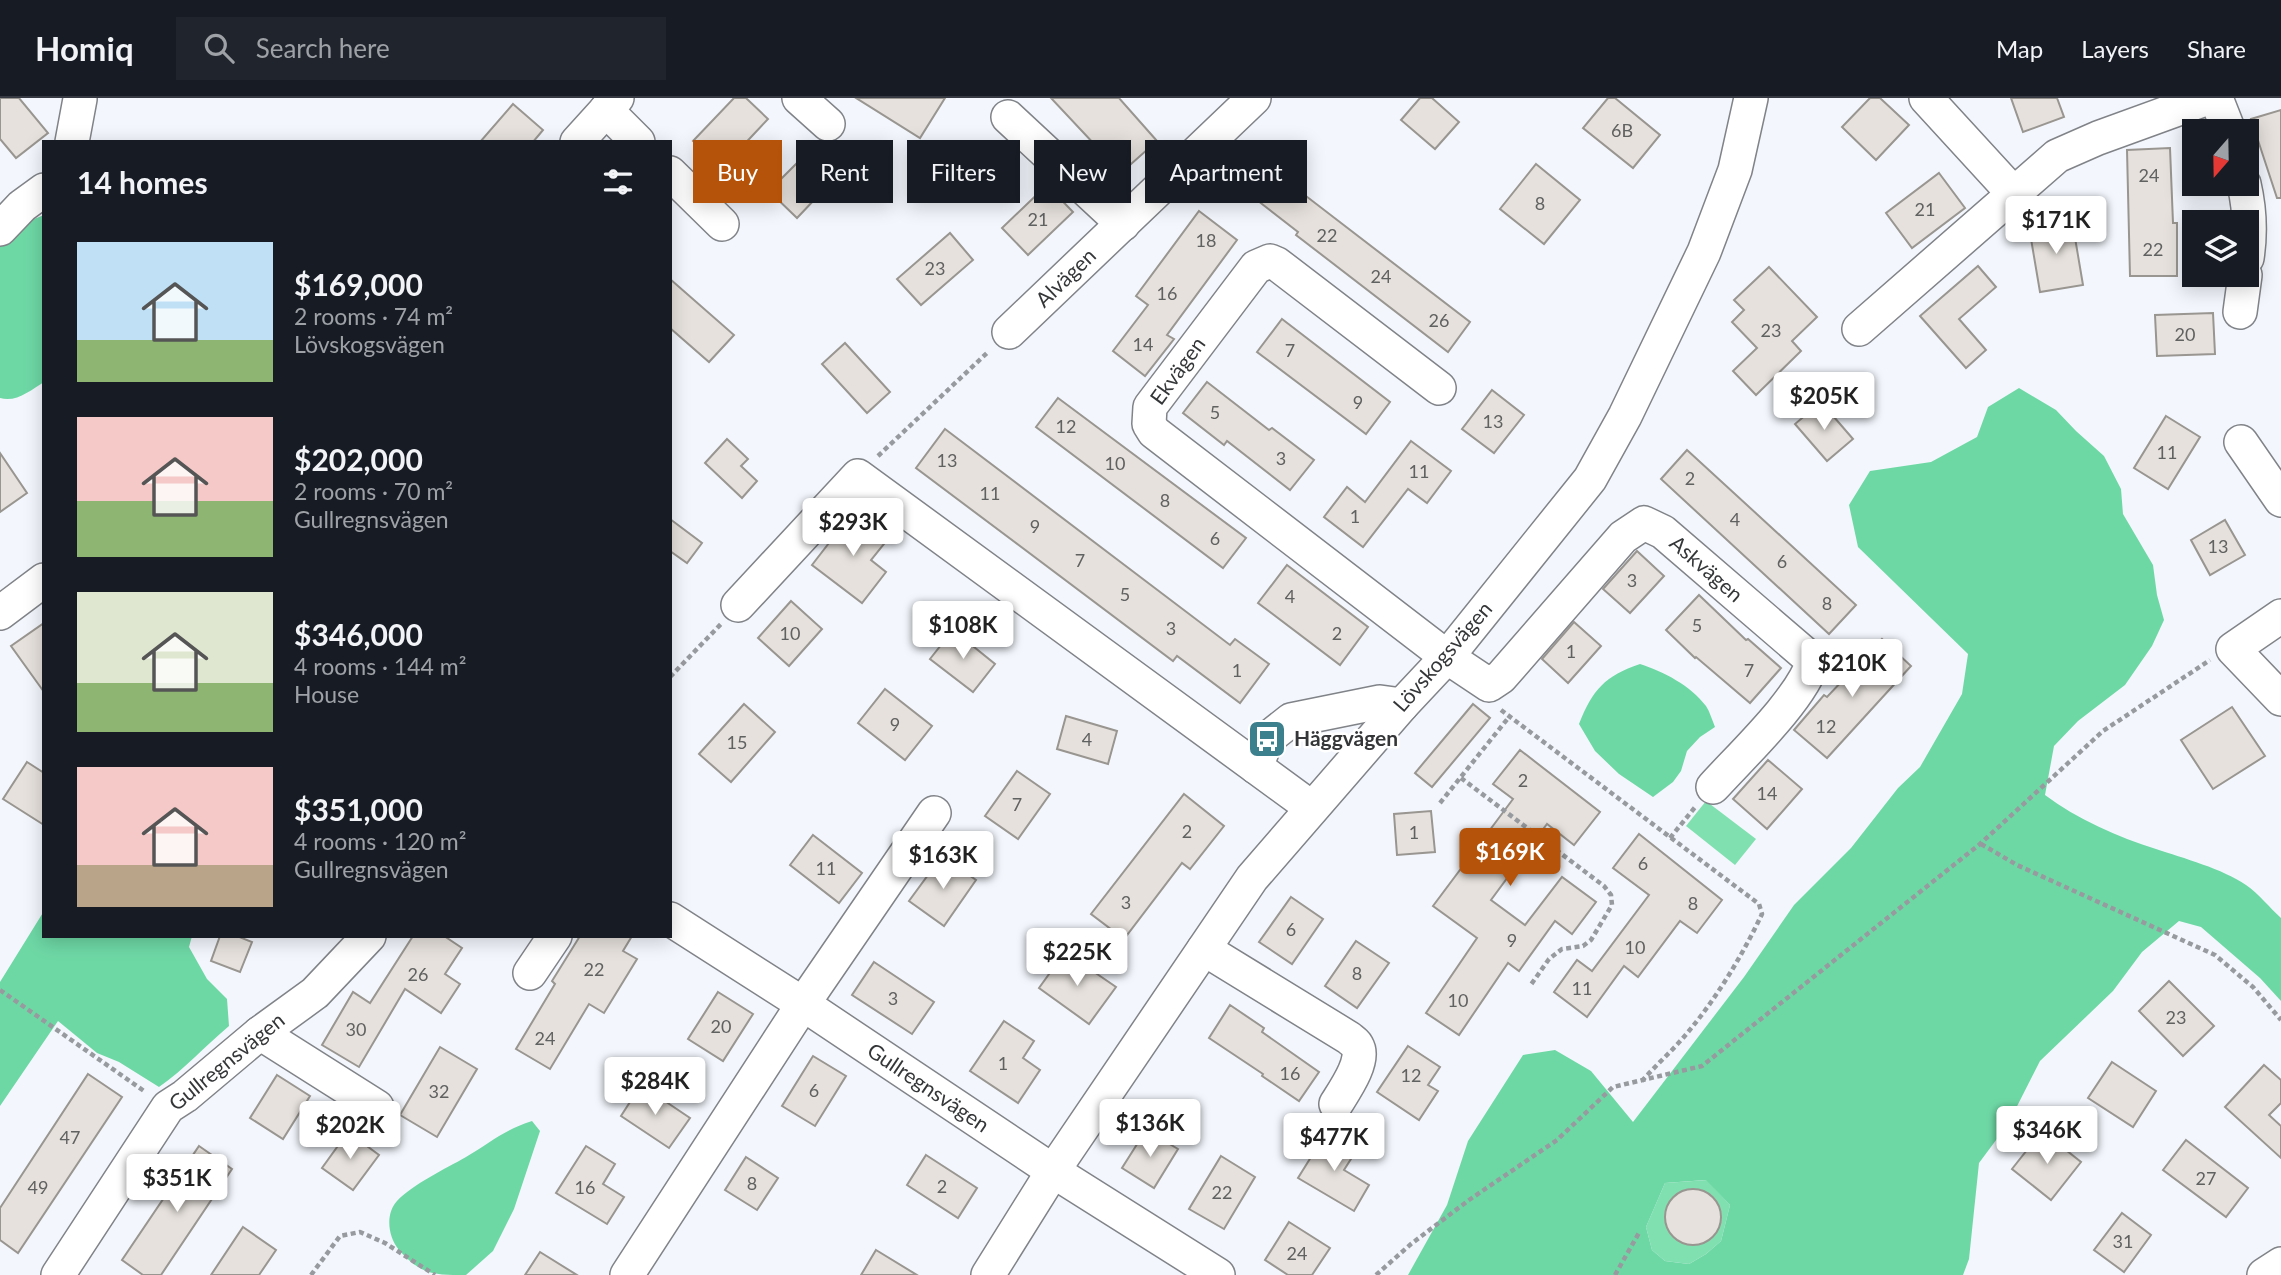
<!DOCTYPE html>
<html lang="en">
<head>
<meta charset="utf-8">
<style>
	body { margin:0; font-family:Lato,sans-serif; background:#20242c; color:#f1f3f6; height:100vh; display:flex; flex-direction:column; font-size:26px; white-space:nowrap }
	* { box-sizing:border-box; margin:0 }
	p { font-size:23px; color:#9ea1a6 }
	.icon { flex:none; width:38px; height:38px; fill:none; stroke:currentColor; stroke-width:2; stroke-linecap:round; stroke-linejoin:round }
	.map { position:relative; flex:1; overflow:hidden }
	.side { position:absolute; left:42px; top:42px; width:630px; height:798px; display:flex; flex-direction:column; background:#171b24; border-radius:0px; box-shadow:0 4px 18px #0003 }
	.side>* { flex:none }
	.banner { position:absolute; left:693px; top:42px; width:665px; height:63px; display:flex; gap:14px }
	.needle { width:46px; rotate:200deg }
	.tools { position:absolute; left:2182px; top:21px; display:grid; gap:14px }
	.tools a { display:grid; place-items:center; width:77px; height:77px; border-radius:0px; background:#171b24; box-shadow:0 4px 18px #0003; font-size:35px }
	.price { position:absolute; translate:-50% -60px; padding:0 16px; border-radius:7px; background:#fff; color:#222; font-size:23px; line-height:46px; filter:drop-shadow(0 2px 4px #0008) }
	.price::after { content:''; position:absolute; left:50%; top:42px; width:21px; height:16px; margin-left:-10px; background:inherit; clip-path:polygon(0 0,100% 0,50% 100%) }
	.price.active { background:#b45309; color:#fff }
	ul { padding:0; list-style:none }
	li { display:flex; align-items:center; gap:21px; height:175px; padding:0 35px }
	li span { display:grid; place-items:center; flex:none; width:196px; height:140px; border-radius:0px; color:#555 }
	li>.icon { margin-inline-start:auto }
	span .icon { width:84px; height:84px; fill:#fffc; stroke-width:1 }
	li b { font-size:30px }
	h2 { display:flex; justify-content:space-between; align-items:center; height:84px; padding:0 35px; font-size:30px }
	.pill { padding:0 24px; border-radius:0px; background:#171b24; box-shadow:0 4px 18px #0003; font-size:24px; line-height:63px }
	.pill.active { background:#b45309; color:#fff }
	header { display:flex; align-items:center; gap:42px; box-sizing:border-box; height:98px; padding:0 35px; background:#171b24; border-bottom:2px solid #363941 }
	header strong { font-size:33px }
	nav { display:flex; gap:38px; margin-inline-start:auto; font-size:24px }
	.search { width:490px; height:63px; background:#20242c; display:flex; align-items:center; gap:18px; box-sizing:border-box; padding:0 24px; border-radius:0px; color:#9ea1a6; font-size:26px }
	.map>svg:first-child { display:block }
</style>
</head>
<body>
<header>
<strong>Homiq</strong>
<div class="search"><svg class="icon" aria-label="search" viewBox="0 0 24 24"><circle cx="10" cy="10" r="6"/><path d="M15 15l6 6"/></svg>Search here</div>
<nav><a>Map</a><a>Layers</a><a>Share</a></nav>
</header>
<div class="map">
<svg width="2281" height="1177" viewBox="0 0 2281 1177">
	<rect width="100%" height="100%" fill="#f3f7fd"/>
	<!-- green -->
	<g fill="#81e0b0">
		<path d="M1706,703l50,38 -21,26 -49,-39z"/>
		<path d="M1707,1082l23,25 -9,36 -15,13 -17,10 -24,-3 -13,-11 -6,-23 19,-44z"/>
	</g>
	<!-- forest -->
	<g fill="#6ed8a5" fill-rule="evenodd">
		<path d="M44,117v167c-13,8 -28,21 -44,16v-156l14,-15z"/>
		<path d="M2019,290l37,22 20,21 28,25 17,33 2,25 30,51 4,30 7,25 -12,26 -27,39 -47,36 -24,25 -9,49c32,24 73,42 111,54 27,9 67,20 90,36 13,9 24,23 35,33v83l-21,-23 -59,-51 -22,-6 -37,31 -29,39 -73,70 -32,63 -29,39 -10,96 -6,16h-555l39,-70 21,-64 55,-86 32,-5 36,21 42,51 111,-145 50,-72 57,-57 47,-60 22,-21 42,-73 6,-40 -110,-107 -9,-42 21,-34 61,-9 46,-25 11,-30zM1706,1082l24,25 -9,36 -15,13 -17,10 -24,-3 -13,-11 -6,-23 19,-44z"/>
		<path d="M1640,566c24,8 50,21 66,42 4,6 6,14 9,21l-15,10 -13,14 -6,20 -8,11 -20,15 -34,-23 -24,-23 -16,-27c14,-35 26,-48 61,-60z"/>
		<path d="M44,813v25h148l-3,11 18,32 20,20 2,27c-24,20 -44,43 -70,61l-40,-25 -22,-9 -39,-32 -58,85v-124z"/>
		<path d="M532,1023l8,10 -26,78 -21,42 -27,24c-32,0 -45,0 -67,-25 -11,-13 -14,-36 -2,-49 16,-17 48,-32 69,-44 24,-14 38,-27 66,-36z"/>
	</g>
	<!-- building -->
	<g fill="#e6e1dc" stroke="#999590" stroke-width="2">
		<path d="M0,0h19l29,35 -32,25 -16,-19z"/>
		<path d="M734,0h12l22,21 -46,49 -29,-27z"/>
		<path d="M856,0h89l-25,40z"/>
		<path d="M1051,0h68l38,43 -44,39 -24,-28 7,-6z"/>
		<path d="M1420,0h12l27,24 -24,27 -34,-29z"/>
		<path d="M1608,0h7l45,37 -27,33 -50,-40z"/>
		<path d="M1870,0h10l29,27 -33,35 -34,-33z"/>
		<path d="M2011,0h46l7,19 -41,15z"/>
		<path d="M513,6l30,26 -10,12h-53z"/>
		<path d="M2281,12v88h-4l-26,-79z"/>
		<path d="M2170,50l3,75h4v53h-47l-3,-126z"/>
		<path d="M807,55l27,26 -37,39 -28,-27z"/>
		<path d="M1260,61l43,33 -1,1 168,129 -22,30 -152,-117 2,-3 -59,-46z"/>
		<path d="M1536,66l44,36 -36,44 -44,-35z"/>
		<path d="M1939,75l26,35 -53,40 -26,-35z"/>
		<path d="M1047,87l26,27 -45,43 -26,-27z"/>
		<path d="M1199,113l38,29 -70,95 7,4 -29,37 -32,-25 35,-46 -12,-9z"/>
		<path d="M2072,122l11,65 -43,7 -11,-65z"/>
		<path d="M950,135l23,27 -52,45 -24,-26z"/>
		<path d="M1978,168l18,21 -37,32 27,31 -20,18 -46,-52z"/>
		<path d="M1769,169l48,50 -25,24 9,10 -45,44 -23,-24 24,-23 -25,-26 12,-12 -10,-10z"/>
		<path d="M670,181l64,56 -25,27 -39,-34z"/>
		<path d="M2213,215l2,41 -58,2 -2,-41z"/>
		<path d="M1282,221l108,83 -24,32 -109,-82z"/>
		<path d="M845,245l45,49 -23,21 -45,-49z"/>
		<path d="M1207,284l62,48 3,-2 42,32 -24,30 -63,-49 -3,4 -41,-32z"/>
		<path d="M1492,292l32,25 -30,38 -32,-24z"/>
		<path d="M1058,300l188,140 -23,30 -187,-141z"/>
		<path d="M1821,304l32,37 -26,22 -32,-37z"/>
		<path d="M2166,318l34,21 -32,52 -34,-21z"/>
		<path d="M945,331l285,216 5,-6 34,25 -29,39 -63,-47 -4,5 -257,-193z"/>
		<path d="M727,341l21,20 -7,7 16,15 -15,17 -37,-35z"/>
		<path d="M1411,343l40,30 -24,32 -19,-14 -45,58 -39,-30 23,-30 18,15z"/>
		<path d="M1687,352l169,155 -27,29 -168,-155z"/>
		<path d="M0,355l27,40 -27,19z"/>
		<path d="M853,414l35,27 -17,21 15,12 -24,31 -50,-38z"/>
		<path d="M670,421l32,24 -15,20 -17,-12z"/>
		<path d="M2225,422l20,35 -35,20 -19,-35z"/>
		<path d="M1637,453l27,25 -34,37 -27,-24z"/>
		<path d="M1287,467l81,62 -28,38 -82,-62z"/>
		<path d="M1699,497l47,45 2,-1 33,29 -31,35 -54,-46 -1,1 -29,-28z"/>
		<path d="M791,503l31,28 -33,37 -31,-28z"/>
		<path d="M1574,524l27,24 -33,37 -26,-24z"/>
		<path d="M44,525v69l-33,-46z"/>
		<path d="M953,532l42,34 -22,28 -43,-33z"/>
		<path d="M1882,541l29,27 -84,92 -33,-28 30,-35 3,2z"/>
		<path d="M885,591l47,37 -27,34 -47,-37z"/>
		<path d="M744,606l31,28 -44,50 -32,-28z"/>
		<path d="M1473,606l17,14 -58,69 -17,-14z"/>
		<path d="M2232,609l33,49 -52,33 -32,-49z"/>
		<path d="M1066,618l51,15 -9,33 -51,-15z"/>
		<path d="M1520,652l80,62 -26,33 -27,-21 -56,76 34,25 37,-48 34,25 -24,32 -17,-13 -36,50 -11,-8 -49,72 -33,-22 51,-75 -44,-32 80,-107 -20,-15z"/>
		<path d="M1768,662l34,29 -35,40 -34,-30z"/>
		<path d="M27,664l17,11v52l-41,-26z"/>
		<path d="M1017,673l33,23 -32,45 -33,-23z"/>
		<path d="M1184,696l40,32 -34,43 -8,-6 -58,76 -33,-25z"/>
		<path d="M1431,713l4,41 -38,3 -3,-41z"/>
		<path d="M1639,736l83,66 -25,33 -17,-12 -42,56 -14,-11 -37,51 -33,-25 23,-32 15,11 57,-76 -36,-27z"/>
		<path d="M813,737l49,38 -23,30 -49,-38z"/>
		<path d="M942,758l34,24 -32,46 -35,-25z"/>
		<path d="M1291,799l32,22 -31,45 -33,-22z"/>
		<path d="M220,838h17l15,6 -12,30 -29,-11z"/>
		<path d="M413,838h31l18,12 -17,26 15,10 -19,29 -36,-24 -46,78 -37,-22 31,-53 17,11z"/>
		<path d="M580,838h52l-9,15 14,8 -33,54 -15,-9 -39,65 -34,-20 39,-65 -3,-3z"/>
		<path d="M1356,843l33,22 -32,45 -32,-22z"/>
		<path d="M1065,854l51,35 -27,37 -50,-36z"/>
		<path d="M874,864l60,40 -22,32 -60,-39z"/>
		<path d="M2169,883l45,45 -31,30 -44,-45z"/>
		<path d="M718,894l35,22 -30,47 -35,-22z"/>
		<path d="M1230,907l34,23 -2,4 57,40 -20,29 -37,-25 1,-2 -54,-36z"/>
		<path d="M1004,923l30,20 -11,17 17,12 -22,33 -48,-32z"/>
		<path d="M1408,948l32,21 -12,18 10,6 -19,29 -42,-28z"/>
		<path d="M440,949l37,22 -40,68 -37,-22z"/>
		<path d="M813,958l33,20 -31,50 -33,-20z"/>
		<path d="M2112,964l44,29 -23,36 -45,-29z"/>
		<path d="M2264,967l17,15v23l-12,12 12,11v32l-56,-51z"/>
		<path d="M88,976l34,23 -104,156 -18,-13v-32z"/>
		<path d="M277,977l33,21 -27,43 -33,-21z"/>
		<path d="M641,987l49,33 -21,30 -48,-32z"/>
		<path d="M1146,1032l32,19 -24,39 -32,-20z"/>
		<path d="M2042,1033l39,31 -30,38 -39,-31z"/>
		<path d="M348,1034l31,23 -26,35 -31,-22z"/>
		<path d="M1326,1035l30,18 -12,19 25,15 -15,26 -56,-33z"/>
		<path d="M2186,1042l62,48 -22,29 -63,-47z"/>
		<path d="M199,1048l33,23 -71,106h-18l-21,-15z"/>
		<path d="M586,1048l29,18 -12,20 21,13 -17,27 -51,-31z"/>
		<path d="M926,1057l51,33 -19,30 -51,-33z"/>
		<path d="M1221,1058l34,21 -31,52 -35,-20z"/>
		<path d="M746,1059l32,21 -21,32 -32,-20z"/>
		<circle cx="1693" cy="1119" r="28"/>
		<path d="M2122,1115l29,22 -27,37 -30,-22z"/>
		<path d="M1289,1124l41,26 -18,27h-24l-23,-15z"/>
		<path d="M243,1129l33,23 -17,25h-48z"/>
		<path d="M876,1152l41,25h-56z"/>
		<path d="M540,1154l37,23h-52z"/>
	</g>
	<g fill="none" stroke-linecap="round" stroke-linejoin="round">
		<defs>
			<g id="minor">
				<path d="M799,0l29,26"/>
				<path d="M1926,0l88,96"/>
				<path d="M2216,0l13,33"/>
				<path d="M606,12l32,32"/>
				<path d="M1008,19l115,107"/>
				<path d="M72,44l8,-43"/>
				<path d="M577,44l40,-44"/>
				<path d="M670,75l52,51"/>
				<path d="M2244,86c6,26 7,48 3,74"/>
				<path d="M0,131l22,-23 22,-16"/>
				<path d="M2240,214l5,-37"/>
				<path d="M1859,231l198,-173 41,-18 110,-40"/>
				<path d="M1009,234l245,-234"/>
				<path d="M1439,290l-162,-124 -7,-3 -14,6 -106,140 -1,17 5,8 293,225 42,28 12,-8 122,-140 21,-14 19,9 150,129c-11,38 -72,95 -100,126"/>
				<path d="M2241,344l40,58"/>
				<path d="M738,507l120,-129 454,332"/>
				<path d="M0,515l44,-33"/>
				<path d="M2281,518l-48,33 48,50"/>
				<path d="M1256,669l11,-28 24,-19 89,-18 22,3"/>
				<path d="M670,821l133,85 250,167 165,104"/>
				<path d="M1204,851l145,89c1,1 8,6 8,8 9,14 -13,45 -21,58"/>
				<path d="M530,875l25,-37"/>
				<path d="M260,935l117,74"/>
				<path d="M58,1177l110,-168 17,-11 75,-63 55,-40 54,-57"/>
				<path d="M627,1177l176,-271 131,-191"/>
				<path d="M988,1177l65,-104 199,-293 150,-173 45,-48 143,-178 35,-63 79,-164 31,-82 16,-72"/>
				<path d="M2264,1177l17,-11"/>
			</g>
		</defs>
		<!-- minor casing -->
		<use href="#minor" stroke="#808388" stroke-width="36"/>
		<!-- path -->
		<g stroke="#979a9e" stroke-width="4.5" stroke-dasharray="5 3.5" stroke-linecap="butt">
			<path d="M878,358l110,-104"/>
			<path d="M670,579l51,-53"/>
			<path d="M1501,612l258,194 3,10c-21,44 -47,87 -79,124 -13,15 -28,28 -41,43"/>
			<path d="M1461,680l143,108 7,9 1,10 -21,35 -8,6 -21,3 -13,10 -19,27"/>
			<path d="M1440,705l69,-86"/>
			<path d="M1670,740l26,-32"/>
			<path d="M1981,746l36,21 198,90 38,32 28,33"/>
			<path d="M0,892l144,101"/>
			<path d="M311,1177l29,-39 20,-4 25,11 50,32"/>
			<path d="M1376,1177l35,-31 58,-44 88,-60 56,-53 89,-21 278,-222 123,-113 107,-71"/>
			<path d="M1615,1177l25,-44"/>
		</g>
		<!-- minor -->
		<use href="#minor" stroke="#fff" stroke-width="33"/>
	</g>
	<!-- icons -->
	<defs>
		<symbol id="bus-square" viewBox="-11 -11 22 22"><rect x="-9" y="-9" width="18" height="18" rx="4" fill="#3c808e" stroke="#fff"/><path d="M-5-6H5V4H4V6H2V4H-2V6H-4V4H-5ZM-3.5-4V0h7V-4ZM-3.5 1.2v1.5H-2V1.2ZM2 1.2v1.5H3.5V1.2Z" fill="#fff"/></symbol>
	</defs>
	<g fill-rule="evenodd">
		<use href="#bus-square" x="1245" y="619" width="44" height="44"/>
	</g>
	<g text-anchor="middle" stroke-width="5" stroke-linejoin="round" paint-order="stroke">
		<!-- number labels -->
		<g font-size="18" fill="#606161">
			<text x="1622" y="39">6B</text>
			<text x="2149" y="84">24</text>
			<text x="1540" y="112">8</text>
			<text x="1925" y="118">21</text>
			<text x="1038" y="128">21</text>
			<text x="1327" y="144">22</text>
			<text x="1206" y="149">18</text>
			<text x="2153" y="158">22</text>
			<text x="935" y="177">23</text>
			<text x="1381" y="185">24</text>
			<text x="1167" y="202">16</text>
			<text x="1439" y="229">26</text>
			<text x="1771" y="239">23</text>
			<text x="2185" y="243">20</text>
			<text x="1143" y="253">14</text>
			<text x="1290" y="259">7</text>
			<text x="1358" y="311">9</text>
			<text x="1215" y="321">5</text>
			<text x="1493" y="330">13</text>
			<text x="1066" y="335">12</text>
			<text x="2167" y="361">11</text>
			<text x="1281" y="367">3</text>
			<text x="947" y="369">13</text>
			<text x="1115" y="372">10</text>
			<text x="1419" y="380">11</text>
			<text x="1690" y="387">2</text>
			<text x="990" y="402">11</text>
			<text x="1165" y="409">8</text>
			<text x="1355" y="425">1</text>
			<text x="1735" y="428">4</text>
			<text x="1035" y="435">9</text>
			<text x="1215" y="447">6</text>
			<text x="2218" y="455">13</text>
			<text x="1080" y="469">7</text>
			<text x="1782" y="470">6</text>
			<text x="1632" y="489">3</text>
			<text x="1125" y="503">5</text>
			<text x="1290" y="505">4</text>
			<text x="1827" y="512">8</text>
			<text x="1697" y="534">5</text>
			<text x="1171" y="537">3</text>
			<text x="790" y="542">10</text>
			<text x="1337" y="542">2</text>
			<text x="1571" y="560">1</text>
			<text x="1237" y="579">1</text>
			<text x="1749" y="579">7</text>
			<text x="895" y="633">9</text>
			<text x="1826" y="635">12</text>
			<text x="1087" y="648">4</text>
			<text x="737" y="651">15</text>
			<text x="1523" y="689">2</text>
			<text x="1767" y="702">14</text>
			<text x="1017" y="713">7</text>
			<text x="1187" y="740">2</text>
			<text x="1414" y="741">1</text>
			<text x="1643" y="772">6</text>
			<text x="826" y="777">11</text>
			<text x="1126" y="811">3</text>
			<text x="1693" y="812">8</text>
			<text x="1291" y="838">6</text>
			<text x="1512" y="849">9</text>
			<text x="1635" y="856">10</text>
			<text x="594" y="878">22</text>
			<text x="1357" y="882">8</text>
			<text x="418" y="883">26</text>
			<text x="1582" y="897">11</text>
			<text x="893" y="907">3</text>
			<text x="1458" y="909">10</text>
			<text x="2176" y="926">23</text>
			<text x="721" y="935">20</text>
			<text x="356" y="938">30</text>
			<text x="545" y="947">24</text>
			<text x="1003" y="972">1</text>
			<text x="1290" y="982">16</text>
			<text x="1411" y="984">12</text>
			<text x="814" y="999">6</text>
			<text x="439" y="1000">32</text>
			<text x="70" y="1046">47</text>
			<text x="2206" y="1087">27</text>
			<text x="752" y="1092">8</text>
			<text x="942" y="1095">2</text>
			<text x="38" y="1096">49</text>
			<text x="585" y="1096">16</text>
			<text x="1222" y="1101">22</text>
			<text x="2123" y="1150">31</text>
			<text x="1297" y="1162">24</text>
		</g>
		<!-- street labels -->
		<g font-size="21" fill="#343638" stroke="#fff">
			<text transform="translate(1066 180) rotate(-44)" y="7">Alvägen</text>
			<text transform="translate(1178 273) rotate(-54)" y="7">Ekvägen</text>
			<text transform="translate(1706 471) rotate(41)" y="7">Askvägen</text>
			<text transform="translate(1443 559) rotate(-49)" y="7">Lövskogsvägen</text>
			<text transform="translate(227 964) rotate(-39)" y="7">Gullregnsvägen</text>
			<text transform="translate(928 990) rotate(34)" y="7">Gullregnsvägen</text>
		</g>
		<!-- poi labels -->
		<g font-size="21" font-weight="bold" fill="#343638" stroke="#fff" text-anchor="start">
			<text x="1294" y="648">Häggvägen</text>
		</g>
	</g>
</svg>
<div class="tools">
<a><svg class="needle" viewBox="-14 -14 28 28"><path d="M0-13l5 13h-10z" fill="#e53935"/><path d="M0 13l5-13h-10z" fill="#9ea1a6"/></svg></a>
<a><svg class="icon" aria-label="layers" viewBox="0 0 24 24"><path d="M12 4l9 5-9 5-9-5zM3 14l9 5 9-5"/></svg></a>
</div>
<b class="price" style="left:2056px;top:158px">$171K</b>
<b class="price" style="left:1824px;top:334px">$205K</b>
<b class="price" style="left:853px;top:460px">$293K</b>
<b class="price" style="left:963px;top:563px">$108K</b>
<b class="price" style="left:1852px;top:601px">$210K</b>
<b class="price active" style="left:1510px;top:790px">$169K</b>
<b class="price" style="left:943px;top:793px">$163K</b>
<b class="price" style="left:1077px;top:890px">$225K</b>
<b class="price" style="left:655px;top:1019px">$284K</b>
<b class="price" style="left:1150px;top:1061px">$136K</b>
<b class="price" style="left:350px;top:1063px">$202K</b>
<b class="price" style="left:2047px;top:1068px">$346K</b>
<b class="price" style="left:1334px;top:1075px">$477K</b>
<b class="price" style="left:177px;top:1116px">$351K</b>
<div class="banner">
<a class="pill active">Buy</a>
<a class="pill">Rent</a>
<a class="pill">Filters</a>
<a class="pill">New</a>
<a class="pill">Apartment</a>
</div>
<section class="side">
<h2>14 homes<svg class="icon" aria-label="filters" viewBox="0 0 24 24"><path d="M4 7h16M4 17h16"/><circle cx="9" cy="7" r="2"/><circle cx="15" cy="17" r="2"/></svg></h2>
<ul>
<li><span style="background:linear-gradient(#bfe0f5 70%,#8fb573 0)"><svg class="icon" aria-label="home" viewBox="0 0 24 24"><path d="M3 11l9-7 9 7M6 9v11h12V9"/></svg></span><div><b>$169,000</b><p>2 rooms · 74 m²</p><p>Lövskogsvägen</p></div></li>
<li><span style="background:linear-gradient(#f6c9c9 60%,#8fb573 0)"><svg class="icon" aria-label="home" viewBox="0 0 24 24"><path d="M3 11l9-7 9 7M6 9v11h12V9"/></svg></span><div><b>$202,000</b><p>2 rooms · 70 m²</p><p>Gullregnsvägen</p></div></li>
<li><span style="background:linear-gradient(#dfe7d0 65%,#8fb573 0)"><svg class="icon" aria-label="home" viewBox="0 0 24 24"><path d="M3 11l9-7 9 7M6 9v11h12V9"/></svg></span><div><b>$346,000</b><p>4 rooms · 144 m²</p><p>House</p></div></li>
<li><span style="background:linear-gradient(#f6c9c9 70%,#b9a48a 0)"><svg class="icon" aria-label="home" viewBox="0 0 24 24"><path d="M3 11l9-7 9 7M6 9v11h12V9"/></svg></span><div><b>$351,000</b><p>4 rooms · 120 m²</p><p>Gullregnsvägen</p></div></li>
</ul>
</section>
</div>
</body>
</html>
